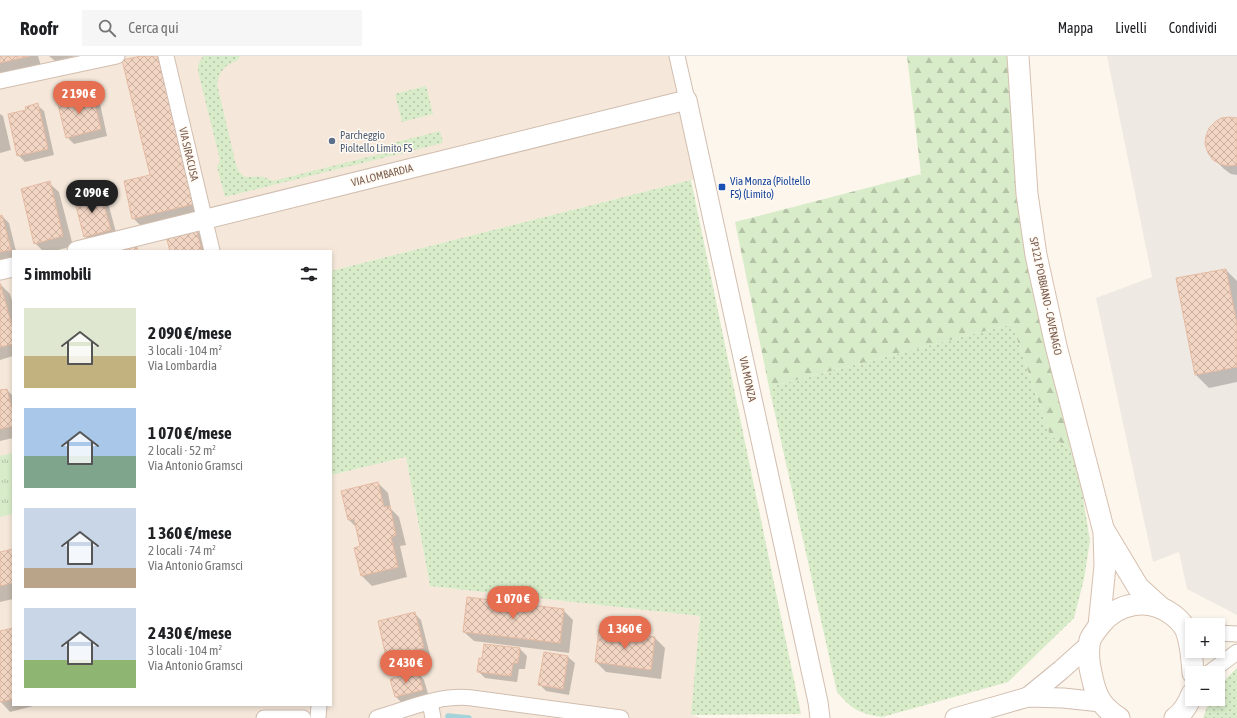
<!DOCTYPE html>
<html lang="it">
<head>
<meta charset="utf-8">
<style>
	body { margin:0; font-family:"Asap Condensed",sans-serif; background:#f6f6f6; color:#202124; height:100vh; display:flex; flex-direction:column; font-size:15px; white-space:nowrap }
	* { box-sizing:border-box; margin:0 }
	p { font-size:13px; color:#757577 }
	.icon { flex:none; width:22px; height:22px; fill:none; stroke:currentColor; stroke-width:2; stroke-linecap:round; stroke-linejoin:round }
	.map { position:relative; flex:1; overflow:hidden }
	.panel { position:absolute; left:12px; top:194px; width:320px; height:456px; display:flex; flex-direction:column; background:#fff; border-radius:0px; box-shadow:0 2px 6px #0003 }
	.panel>* { flex:none }
	.tools { position:absolute; left:1185px; top:562px; display:grid; gap:8px }
	.tools a { display:grid; place-items:center; width:40px; height:40px; border-radius:0px; background:#fff; box-shadow:0 2px 6px #0003; font-size:20px }
	.price { position:absolute; translate:-50% -34px; padding:0 9px; border-radius:14px; background:#e76f51; color:#fff; font-size:13px; line-height:26px; filter:drop-shadow(0 1px 2px #0008) }
	.price::after { content:''; position:absolute; left:50%; top:24px; width:12px; height:9px; margin-left:-6px; background:inherit; clip-path:polygon(0 0,100% 0,50% 100%) }
	.price.on { background:#222; color:#fff }
	ul { padding:0; list-style:none }
	li { display:flex; align-items:center; gap:12px; height:100px; padding:0 12px }
	li span { display:grid; place-items:center; flex:none; width:112px; height:80px; border-radius:0px; color:#555 }
	li>.icon { margin-inline-start:auto }
	span .icon { width:48px; height:48px; fill:#fffc; stroke-width:1 }
	li b { font-size:17px }
	h2 { display:flex; justify-content:space-between; align-items:center; height:48px; padding:0 12px; font-size:17px }
	header { display:flex; align-items:center; gap:24px; box-sizing:border-box; height:56px; padding:0 20px; background:#fff; border-bottom:1px solid #e0e0e0 }
	header strong { font-size:19px }
	nav { display:flex; gap:22px; margin-inline-start:auto; font-size:14px }
	.search { width:280px; height:36px; background:#f6f6f6; display:flex; align-items:center; gap:10px; box-sizing:border-box; padding:0 14px; border-radius:0px; color:#757577; font-size:15px }
	.map>svg:first-child { display:block }
</style>
</head>
<body>
<header>
<strong>Roofr</strong>
<div class="search"><svg class="icon" aria-label="search" viewBox="0 0 24 24"><circle cx="10" cy="10" r="6"/><path d="M15 15l6 6"/></svg>Cerca qui</div>
<nav><a>Mappa</a><a>Livelli</a><a>Condividi</a></nav>
</header>
<div class="map">
<svg width="1237" height="662" viewBox="0 0 1237 662">
	<defs>
		<pattern id="grass-dots" width="8" height="8" patternUnits="userSpaceOnUse"><rect width="8" height="8" fill="#d8ecc9"/><path d="M2 2h.1M6 6h.1" fill="none" stroke="#b4c2a5" stroke-width="1.8" stroke-linecap="round"/></pattern>
		<pattern id="forest-firs" width="22" height="20" patternUnits="userSpaceOnUse"><rect width="22" height="20" fill="#d8ecc9"/><path d="M5 1l3.5 6h-7zM16 11l3.5 6h-7z" fill="#b4c2a5"/></pattern>
		<pattern id="park-tufts" width="24" height="20" patternUnits="userSpaceOnUse"><rect width="24" height="20" fill="#d8ecc9"/><path d="M3 7l-1-3M5 7V3M7 7l1-3M15 17l-1-3M17 17v-4M19 17l1-3" fill="none" stroke="#b4c2a5"/></pattern>
		<pattern id="building-cross-hatch" width="8" height="8" patternUnits="userSpaceOnUse"><rect width="8" height="8" fill="#f3d5c3"/><path d="M0 0l8 8M0 8l8-8" fill="none" stroke="#cab0a1"/></pattern>
	</defs>
	<rect width="100%" height="100%" fill="#fdf6ec"/>
	<!-- residential -->
	<path fill="#f5e8da" d="M0,0h683l28,119 -380,96v-20h-318v454h318v-230l75,-18 24,129 270,30 -8,99 8,3h-700z"/>
	<!-- industrial -->
	<path fill="#efe9e4" d="M1107,0h130v559l-50,-26 -8,-37 -26,10 -57,-264 56,-21z"/>
	<!-- grass -->
	<g fill="url(#grass-dots)">
		<path d="M203,0h37l-3,5c-12,3 -18,11 -20,23l19,81c7,19 15,9 28,12 3,1 6,3 9,4l111,-28 5,-9 51,-13 3,12 -218,54 -8,-30 3,-7 -22,-89v-6z"/>
		<path d="M426,30l7,28 -31,8 -7,-28z"/>
		<path d="M691,124l110,534 -110,1 9,-99 -270,-30 -24,-129 -75,18v-204z"/>
		<path d="M1012,268l38,111 26,18 14,88 -6,38 -10,39 -66,64 -126,35c-24,-4 -29,-7 -45,-25l-68,-305z"/>
		<path d="M1237,612v50h-34l4,-11 6,-8h5c0,-14 10,-22 19,-31z"/>
	</g>
	<!-- forest -->
	<path fill="url(#forest-firs)" d="M907,0h101l11,144 57,253 -26,-18 -38,-111 -243,63 -34,-165 186,-48z"/>
	<!-- park -->
	<path fill="url(#park-tufts)" d="M13,397v61l-13,3v-61z"/>
	<!-- shadow -->
	<g fill="#0003">
		<path d="M0,0h38l3,10 -41,9z"/>
		<path d="M49,0h27l-21,5z"/>
		<path d="M146,0h14l46,161 -60,14 -13,-13 18,-42z"/>
		<path d="M92,37l7,6 8,37 -33,8 -7,-7z"/>
		<path d="M37,49l7,6 10,44 -29,7 -7,-7 9,-44z"/>
		<path d="M0,58l3,2 8,34 -11,3z"/>
		<path d="M1237,63v56l-6,-1 -7,-5 -10,-10z"/>
		<path d="M49,127l10,9 14,54 -19,5h-11l-8,-8z"/>
		<path d="M100,136l7,7 10,37 -26,7 -6,-7z"/>
		<path d="M2,160l7,7 7,28h-3v6l-13,3v-43z"/>
		<path d="M196,174l13,13 2,8h-40z"/>
		<path d="M1226,214l11,11v101l-28,6 -13,-13 -19,-96z"/>
		<path d="M0,228l10,10 3,10v52l-13,4z"/>
		<path d="M7,334l6,6v42l-13,3v-50z"/>
		<path d="M378,427l10,10 3,16 8,8 7,28 -6,1 7,31 -35,9 -10,-10 -7,-27 6,-2 -4,-19 -8,-8z"/>
		<path d="M13,494v49l-13,3v-49z"/>
		<path d="M563,554l10,10 -4,33 -95,-12 -10,-9z"/>
		<path d="M414,557l7,7 9,35 -36,8 -7,-6z"/>
		<path d="M13,573v76h24l-27,7 -10,-11v-69z"/>
		<path d="M600,574l55,8 10,10 -4,31 -55,-7 -10,-10z"/>
		<path d="M485,589l35,4 7,7 -2,13h-6l-2,13 -32,-4 -7,-7 5,-11z"/>
		<path d="M568,601l7,6 -6,32 -23,-4 -7,-7z"/>
		<path d="M418,617l6,7 5,17 -27,6 -6,-6z"/>
	</g>
	<g fill="none" stroke-linecap="round" stroke-linejoin="round">
		<!-- stream -->
		<path stroke="#a5d3da" stroke-width="5.5" d="M448,660l21,2"/>
	</g>
	<!-- building -->
	<g fill="url(#building-cross-hatch)" stroke="#e6bba3">
		<path d="M0,0h30l-30,7z"/>
		<path d="M141,0h17l36,148 -62,15 -8,-38 26,-6 -28,-115z"/>
		<path d="M92,36l9,37 -35,9 -9,-38z"/>
		<path d="M38,47l10,46 -31,7 -9,-42 18,-4 -1,-3z"/>
		<path d="M1229,61l8,1v47l-9,1 -8,-2 -7,-4 -5,-7 -3,-9 1,-8 3,-8 6,-6 6,-4z"/>
		<path d="M50,125l13,55 -29,8 -13,-55z"/>
		<path d="M100,135l11,39 -27,7 -10,-39z"/>
		<path d="M2,159l9,35 -11,2v-36z"/>
		<path d="M196,173l6,22h-32l-4,-15z"/>
		<path d="M136,189l2,6h-25z"/>
		<path d="M1226,213l11,55v43l-42,8 -19,-97z"/>
		<path d="M0,227l13,46v15l-13,3z"/>
		<path d="M7,333l6,24v13l-13,3v-39z"/>
		<path d="M378,426l6,25 6,-1 6,29 -5,2 7,30 -37,9 -7,-28 6,-2 -6,-27 -6,1 -7,-29z"/>
		<path d="M13,493v34l-13,3v-34z"/>
		<path d="M467,541l97,12 -4,34 -97,-11z"/>
		<path d="M415,556l9,36 -38,9 -8,-36z"/>
		<path d="M13,572v71l-13,3v-71z"/>
		<path d="M599,573l56,8 -4,33 -56,-8z"/>
		<path d="M484,588l36,4 -2,15h-5l-2,13 -34,-4 2,-14h3z"/>
		<path d="M544,596l24,4 -5,33 -25,-4z"/>
		<path d="M418,616l5,18 -28,7 -5,-18z"/>
	</g>
	<g fill="none" stroke-linecap="round" stroke-linejoin="round">
		<defs>
			<g id="minor">
				<path d="M166,0l46,195"/>
				<path d="M677,0l10,44"/>
				<path d="M0,25l117,-25"/>
				<path d="M1218,577l19,1"/>
				<path d="M1209,617l28,-21"/>
				<path d="M430,646l3,16"/>
				<path d="M264,662h39"/>
				<path d="M318,662l1,-13"/>
				<path d="M377,662c31,-9 63,-24 95,-20l149,20"/>
			</g>
			<g id="tertiary">
				<path d="M77,195l610,-151 131,602 2,16"/>
				<path d="M0,214l13,-3"/>
				<path d="M1028,641l33,-27 28,-25"/>
				<path d="M955,662l73,-21 35,1 38,4"/>
			</g>
			<g id="secondary">
				<path d="M1018,0l9,138 9,61 20,91 48,186 1,34 -6,60"/>
				<path d="M1105,476l33,55 22,20"/>
				<path d="M1119,662c-17,-11 -23,-21 -27,-41 -3,-12 -5,-25 -2,-37 2,-5 6,-10 10,-15 18,-23 49,-28 73,-10 4,3 9,8 12,13 6,13 7,31 8,45"/>
				<path d="M1175,662c9,-6 13,-14 17,-24"/>
			</g>
		</defs>
		<!-- minor casing -->
		<use href="#minor" stroke="#d1beb0" stroke-width="17"/>
		<!-- tertiary casing -->
		<use href="#tertiary" stroke="#d1beb0" stroke-width="21"/>
		<!-- secondary casing -->
		<use href="#secondary" stroke="#d6c0b0" stroke-width="23"/>
		<!-- minor -->
		<use href="#minor" stroke="#fff" stroke-width="15"/>
		<!-- tertiary -->
		<use href="#tertiary" stroke="#fff" stroke-width="19"/>
		<!-- secondary -->
		<use href="#secondary" stroke="#fff" stroke-width="21"/>
	</g>
	<!-- markers -->
	<circle fill="#5c6f8a" stroke="#fffaf3" stroke-width="1.5" cx="332" cy="85" r="4"/>
	<rect fill="#1a4fb4" stroke="#fffaf3" stroke-width="1.5" x="718" y="127" width="8" height="8" rx="2"/>
	<g text-anchor="middle" stroke-width="3" stroke-linejoin="round" paint-order="stroke">
		<!-- service labels -->
		<g font-size="11" fill="#4e5e75" stroke="#fffaf3" text-anchor="start">
			<text x="340" y="83">Parcheggio<tspan x="340" dy="13">Pioltello Limito FS</tspan></text>
		</g>
		<!-- street labels -->
		<g font-size="11" fill="#7a5c4d" stroke="#fffaf3">
			<text transform="translate(189 98) rotate(77)" y="4">VIA SIRACUSA</text>
			<text transform="translate(382 119) rotate(-14)" y="4">VIA LOMBARDIA</text>
			<text transform="translate(1046 240) rotate(78)" y="4">SP121 POBBIANO - CAVENAGO</text>
			<text transform="translate(748 323) rotate(78)" y="4">VIA MONZA</text>
		</g>
		<!-- transit labels -->
		<g font-size="11" fill="#164399" stroke="#fffaf3" text-anchor="start">
			<text x="730" y="129">Via Monza (Pioltello<tspan x="730" dy="13">FS) (Limito)</tspan></text>
		</g>
	</g>
</svg>
<div class="tools">
<a>+</a>
<a>−</a>
</div>
<b class="price" style="left:79px;top:59px">2 190 €</b>
<b class="price on" style="left:92px;top:158px">2 090 €</b>
<b class="price" style="left:513px;top:564px">1 070 €</b>
<b class="price" style="left:625px;top:594px">1 360 €</b>
<b class="price" style="left:406px;top:628px">2 430 €</b>
<section class="panel">
<h2>5 immobili<svg class="icon" aria-label="filters" viewBox="0 0 24 24"><path d="M4 7h16M4 17h16"/><circle cx="9" cy="7" r="2"/><circle cx="15" cy="17" r="2"/></svg></h2>
<ul>
<li><span style="background:linear-gradient(#dfe7d0 60%,#c2b280 0)"><svg class="icon" aria-label="home" viewBox="0 0 24 24"><path d="M3 11l9-7 9 7M6 9v11h12V9"/></svg></span><div><b>2 090 €/mese</b><p>3 locali · 104 m²</p><p>Via Lombardia</p></div></li>
<li><span style="background:linear-gradient(#a9c7e8 60%,#7fa58c 0)"><svg class="icon" aria-label="home" viewBox="0 0 24 24"><path d="M3 11l9-7 9 7M6 9v11h12V9"/></svg></span><div><b>1 070 €/mese</b><p>2 locali · 52 m²</p><p>Via Antonio Gramsci</p></div></li>
<li><span style="background:linear-gradient(#c9d6e8 75%,#b9a48a 0)"><svg class="icon" aria-label="home" viewBox="0 0 24 24"><path d="M3 11l9-7 9 7M6 9v11h12V9"/></svg></span><div><b>1 360 €/mese</b><p>2 locali · 74 m²</p><p>Via Antonio Gramsci</p></div></li>
<li><span style="background:linear-gradient(#c9d6e8 65%,#8fb573 0)"><svg class="icon" aria-label="home" viewBox="0 0 24 24"><path d="M3 11l9-7 9 7M6 9v11h12V9"/></svg></span><div><b>2 430 €/mese</b><p>3 locali · 104 m²</p><p>Via Antonio Gramsci</p></div></li>
</ul>
</section>
</div>
</body>
</html>
